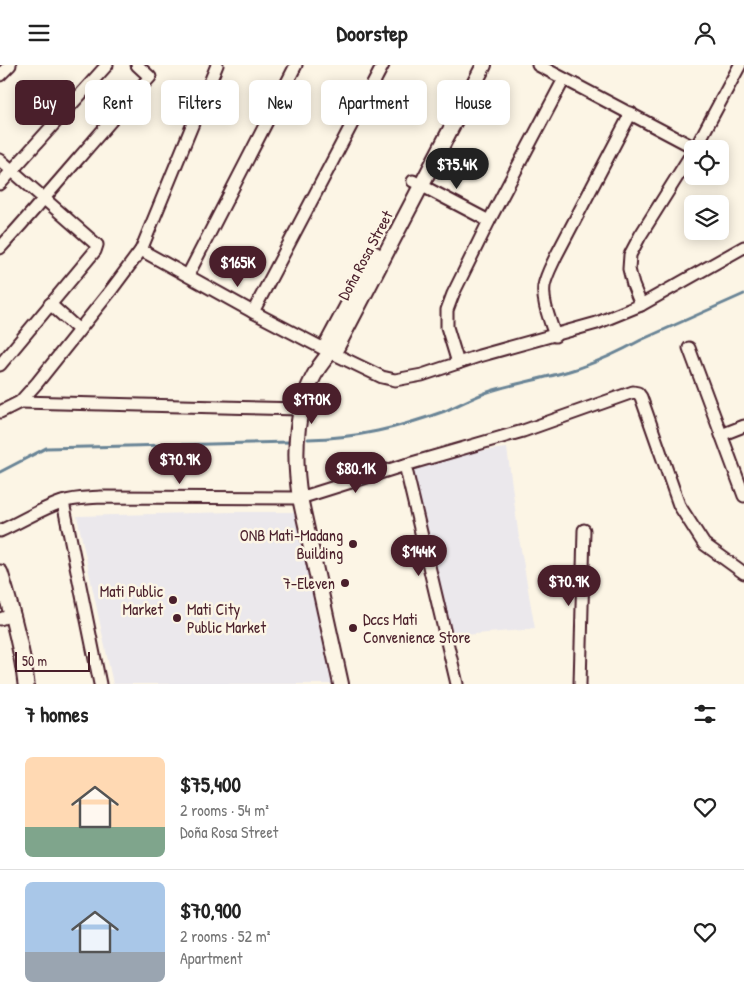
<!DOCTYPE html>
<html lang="en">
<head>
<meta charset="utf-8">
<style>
	body { margin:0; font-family:"Patrick Hand",sans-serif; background:#f6f6f6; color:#222; height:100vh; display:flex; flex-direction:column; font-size:19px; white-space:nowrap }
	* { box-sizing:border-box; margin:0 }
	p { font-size:16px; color:#767676 }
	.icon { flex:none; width:28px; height:28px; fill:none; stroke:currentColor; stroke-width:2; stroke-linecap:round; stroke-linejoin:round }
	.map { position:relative; height:619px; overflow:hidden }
	.drawer { display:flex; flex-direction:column; background:#fff; flex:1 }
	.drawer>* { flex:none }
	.top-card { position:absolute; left:15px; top:15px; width:715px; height:45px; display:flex; gap:10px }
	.buttons { position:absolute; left:684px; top:75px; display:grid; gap:10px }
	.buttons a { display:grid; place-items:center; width:45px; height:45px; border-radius:8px; background:#fff; box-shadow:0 2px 12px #0003; font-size:25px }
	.scale { position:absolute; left:15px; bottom:12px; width:75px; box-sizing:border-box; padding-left:5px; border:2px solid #4a1f2b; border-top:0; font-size:14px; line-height:18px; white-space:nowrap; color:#4a1f2b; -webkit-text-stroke:4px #fcf5e5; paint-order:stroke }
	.price { position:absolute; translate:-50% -42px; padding:0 11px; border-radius:18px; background:#4a1f2b; color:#fff; font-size:16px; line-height:32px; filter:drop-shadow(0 1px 2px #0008) }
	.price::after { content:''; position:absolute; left:50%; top:30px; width:15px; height:11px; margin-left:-8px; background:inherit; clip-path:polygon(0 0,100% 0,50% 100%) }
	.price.selected { background:#222; color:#fff }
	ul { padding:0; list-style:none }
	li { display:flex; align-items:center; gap:15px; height:125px; padding:0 25px }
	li+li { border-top:1px solid #e0e0e0 }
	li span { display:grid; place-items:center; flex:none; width:140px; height:100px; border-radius:8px; color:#555 }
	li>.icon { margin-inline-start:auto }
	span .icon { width:60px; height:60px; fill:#fffc; stroke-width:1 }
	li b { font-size:21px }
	h2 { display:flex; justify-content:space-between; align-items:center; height:60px; padding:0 25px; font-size:21px }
	.tag { padding:0 18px; border-radius:8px; background:#fff; box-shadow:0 2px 12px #0003; font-size:18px; line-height:45px }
	.tag.selected { background:#4a1f2b; color:#fff }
	header { display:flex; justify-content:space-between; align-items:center; height:65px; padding:0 25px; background:#fff; font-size:22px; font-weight:800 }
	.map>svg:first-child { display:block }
</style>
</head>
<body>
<header><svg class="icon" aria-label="menu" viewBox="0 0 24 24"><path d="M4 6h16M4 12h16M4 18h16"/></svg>Doorstep<svg class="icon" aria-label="person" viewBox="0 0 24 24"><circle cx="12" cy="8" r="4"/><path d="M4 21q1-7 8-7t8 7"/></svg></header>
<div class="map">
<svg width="744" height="619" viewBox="0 0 744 619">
	<rect width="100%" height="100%" fill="#fcf5e5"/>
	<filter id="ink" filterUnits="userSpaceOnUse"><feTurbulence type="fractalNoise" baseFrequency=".02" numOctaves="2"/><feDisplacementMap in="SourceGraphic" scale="10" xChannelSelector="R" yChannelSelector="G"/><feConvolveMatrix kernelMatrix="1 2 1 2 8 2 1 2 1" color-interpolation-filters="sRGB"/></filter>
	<g filter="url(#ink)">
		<!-- built -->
		<g fill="#ebe8ec">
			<path d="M507,383l12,90 16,91 -82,7 -23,-84 -18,-87 36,-11z"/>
			<path d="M232,447h64l37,172h-220l-36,-168z"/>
		</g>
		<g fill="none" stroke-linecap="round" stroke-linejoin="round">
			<!-- stream -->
			<g stroke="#698496" stroke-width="3">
				<path d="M308,374c50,-1 90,-11 137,-28 16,-7 32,-16 49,-21 28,-8 57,-13 85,-22 21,-7 42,-17 62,-28l103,-46"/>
				<path d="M0,407l46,-24 244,-6"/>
			</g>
			<defs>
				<g id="minor">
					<path d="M538,0l157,83"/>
					<path d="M0,10l10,-10"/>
					<path d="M695,84l45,-84"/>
					<path d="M0,95l97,85 -2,6 -95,114"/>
					<path d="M413,116l76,40"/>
					<path d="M0,119l107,-119"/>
					<path d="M0,183c51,-56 99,-115 150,-171l-13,-12"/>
					<path d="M141,185l112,62 71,37 58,28 13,3 27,-5 57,-19 118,-33 44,-18 103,-58"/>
					<path d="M188,210l108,-210"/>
					<path d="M50,239l29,26"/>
					<path d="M641,240l-8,-20 -4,-16 1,-14 10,-19 52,-83"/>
					<path d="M253,247l130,-247"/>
					<path d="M555,271c-5,-16 -13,-34 -11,-50 2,-11 8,-21 12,-30l75,-143"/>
					<path d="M689,283l55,148"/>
					<path d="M458,298l-11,-36v-17l6,-16 36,-73 75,-142"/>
					<path d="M20,337l281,7"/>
					<path d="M0,347l20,-10 17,-19 75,-94 29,-39 76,-185"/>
					<path d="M721,370l23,-9"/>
					<path d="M405,400l52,219"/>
					<path d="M63,437l37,182"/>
					<path d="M0,466c21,-9 40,-22 62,-29 12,-4 26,-4 39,-5l199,1 105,-33 118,-34 110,-39 5,1 3,4 38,108 25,39 40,29"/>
					<path d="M0,554l12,-4"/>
					<path d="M580,619l4,-154"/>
				</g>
				<g id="tertiary">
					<path d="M329,287l-1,-10 47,-88"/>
					<path d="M341,619l-41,-186c-7,-45 -6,-92 19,-131 6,-8 10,-15 18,-20l147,-282"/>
				</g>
				<path id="secondary" d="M0,508c11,35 22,75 26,111"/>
			</defs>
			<!-- minor casing -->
			<use href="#minor" stroke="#4a1f2b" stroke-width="15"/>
			<!-- tertiary casing -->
			<use href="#tertiary" stroke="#4a1f2b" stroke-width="18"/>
			<!-- secondary casing -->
			<use href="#secondary" stroke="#4a1f2b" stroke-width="19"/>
			<!-- minor -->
			<use href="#minor" stroke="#fcf5e5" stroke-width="11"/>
			<!-- tertiary -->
			<use href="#tertiary" stroke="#fcf5e5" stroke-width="14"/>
			<!-- secondary -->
			<use href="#secondary" stroke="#fcf5e5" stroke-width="15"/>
		</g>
	</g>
	<!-- markers -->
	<g fill="#4a1f2b" stroke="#fcf5e5" stroke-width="2">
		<circle cx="353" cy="479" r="5"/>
		<circle cx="345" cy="518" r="5"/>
		<circle cx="173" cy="535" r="5"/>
		<circle cx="177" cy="553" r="5"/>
		<circle cx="353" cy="563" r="5"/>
	</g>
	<g text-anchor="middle" stroke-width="5" stroke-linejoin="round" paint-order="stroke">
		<!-- street labels -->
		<g font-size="16" fill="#4a1f2b" stroke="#fcf5e5">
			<text transform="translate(365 190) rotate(-62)" y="6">Doña Rosa Street</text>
		</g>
		<!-- poi labels -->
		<g font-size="16" fill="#4a1f2b" stroke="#fcf5e5" text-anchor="end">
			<text x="343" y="476">ONB Mati-Madang<tspan x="343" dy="18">Building</tspan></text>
			<text x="335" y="524">7-Eleven</text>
			<text x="163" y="532">Mati Public<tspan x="163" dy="18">Market</tspan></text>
			<text x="187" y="550" text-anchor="start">Mati City<tspan x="187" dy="18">Public Market</tspan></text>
			<text x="363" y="560" text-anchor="start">Dccs Mati<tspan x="363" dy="18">Convenience Store</tspan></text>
		</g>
	</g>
</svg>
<div class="buttons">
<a><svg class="icon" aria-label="locate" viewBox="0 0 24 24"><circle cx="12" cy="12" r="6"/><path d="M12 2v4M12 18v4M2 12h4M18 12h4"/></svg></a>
<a><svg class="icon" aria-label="layers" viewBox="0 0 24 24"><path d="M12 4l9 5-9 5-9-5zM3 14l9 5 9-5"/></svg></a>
</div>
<div class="scale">50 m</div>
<b class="price selected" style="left:457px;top:125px">$75.4K</b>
<b class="price" style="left:238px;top:223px">$165K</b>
<b class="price" style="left:312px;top:360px">$170K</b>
<b class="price" style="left:180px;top:420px">$70.9K</b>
<b class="price" style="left:356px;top:429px">$80.1K</b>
<b class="price" style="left:419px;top:512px">$144K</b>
<b class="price" style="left:569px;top:542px">$70.9K</b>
<div class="top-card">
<a class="tag selected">Buy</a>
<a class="tag">Rent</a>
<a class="tag">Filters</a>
<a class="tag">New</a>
<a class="tag">Apartment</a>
<a class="tag">House</a>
</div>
</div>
<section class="drawer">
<h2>7 homes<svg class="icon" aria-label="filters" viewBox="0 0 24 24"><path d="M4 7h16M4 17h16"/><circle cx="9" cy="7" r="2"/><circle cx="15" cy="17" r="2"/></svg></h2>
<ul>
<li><span style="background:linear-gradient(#ffd9b3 70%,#7fa58c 0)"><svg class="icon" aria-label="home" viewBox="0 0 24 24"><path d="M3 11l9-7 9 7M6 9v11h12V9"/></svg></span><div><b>$75,400</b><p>2 rooms · 54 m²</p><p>Doña Rosa Street</p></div><svg class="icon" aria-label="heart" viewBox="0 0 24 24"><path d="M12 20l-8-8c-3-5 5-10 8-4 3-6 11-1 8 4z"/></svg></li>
<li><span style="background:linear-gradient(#a9c7e8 70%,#9aa5b1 0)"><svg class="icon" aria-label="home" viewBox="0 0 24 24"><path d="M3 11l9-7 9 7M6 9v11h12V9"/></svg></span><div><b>$70,900</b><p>2 rooms · 52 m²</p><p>Apartment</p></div><svg class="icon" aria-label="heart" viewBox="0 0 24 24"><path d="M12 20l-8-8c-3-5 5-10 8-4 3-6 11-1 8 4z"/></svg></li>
</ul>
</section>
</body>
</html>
